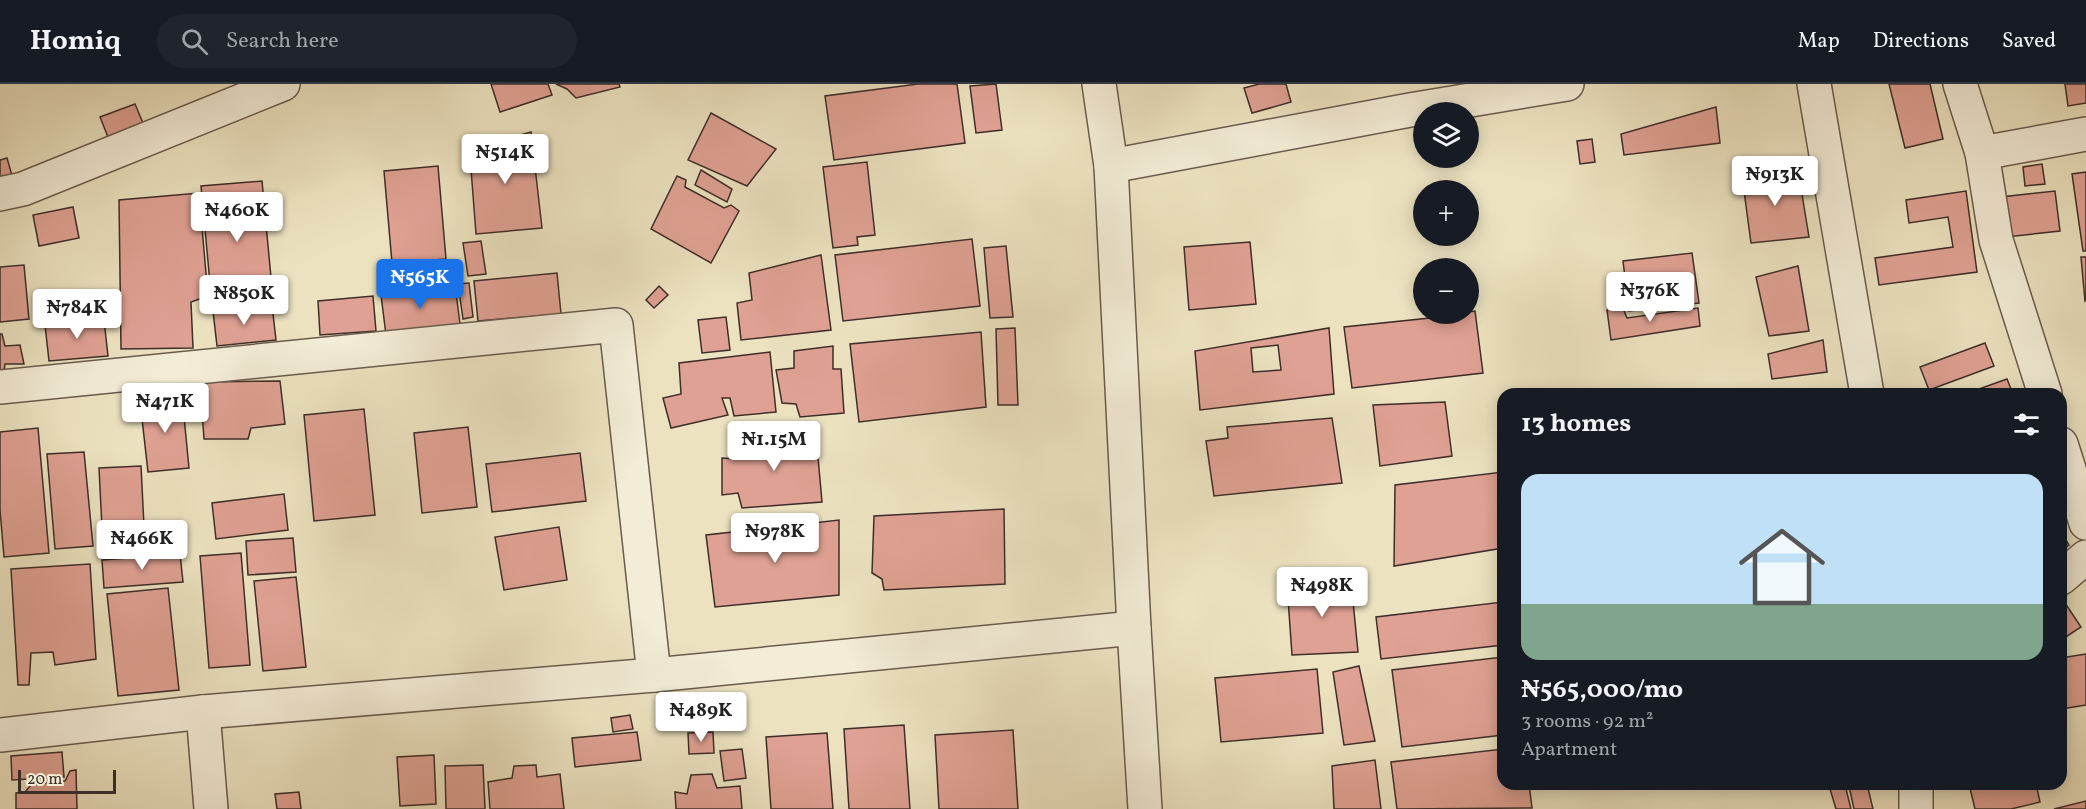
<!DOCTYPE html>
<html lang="en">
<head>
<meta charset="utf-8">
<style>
	body { margin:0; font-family:Vollkorn,serif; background:#20242c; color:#f1f3f6; height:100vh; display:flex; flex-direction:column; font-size:22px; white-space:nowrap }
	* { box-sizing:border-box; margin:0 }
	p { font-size:20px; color:#9ea1a6 }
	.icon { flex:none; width:33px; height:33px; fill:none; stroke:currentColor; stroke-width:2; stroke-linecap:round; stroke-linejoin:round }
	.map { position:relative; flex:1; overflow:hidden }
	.panel { position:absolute; left:1497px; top:304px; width:570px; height:402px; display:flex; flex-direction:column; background:#171b24; border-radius:18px; box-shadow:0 3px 15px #0003 }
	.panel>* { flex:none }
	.tools { position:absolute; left:1413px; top:18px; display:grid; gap:12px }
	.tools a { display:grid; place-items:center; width:66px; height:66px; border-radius:50%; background:#171b24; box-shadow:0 3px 15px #0003; font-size:30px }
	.scale { position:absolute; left:18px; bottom:15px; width:98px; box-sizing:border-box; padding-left:6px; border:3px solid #3e2e28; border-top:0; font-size:16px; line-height:21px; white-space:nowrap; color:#3e2e28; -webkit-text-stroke:4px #f3ecd6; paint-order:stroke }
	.price { position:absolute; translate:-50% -51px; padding:0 14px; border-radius:6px; background:#fff; color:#222; font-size:20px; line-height:39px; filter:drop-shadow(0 2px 3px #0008) }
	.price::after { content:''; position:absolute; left:50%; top:36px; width:18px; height:14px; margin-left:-9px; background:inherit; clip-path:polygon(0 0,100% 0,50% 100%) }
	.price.on { background:#1a73e8; color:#fff }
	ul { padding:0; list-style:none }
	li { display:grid; align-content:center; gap:12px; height:318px; padding:0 24px }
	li+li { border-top:2px solid #363941 }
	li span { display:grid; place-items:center; height:186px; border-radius:18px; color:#555 }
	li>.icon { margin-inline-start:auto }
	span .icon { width:108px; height:108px; fill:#fffc; stroke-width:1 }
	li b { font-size:26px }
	h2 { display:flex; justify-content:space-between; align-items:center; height:72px; padding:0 24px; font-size:26px }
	header { display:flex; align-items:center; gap:36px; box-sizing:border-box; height:84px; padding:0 30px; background:#171b24; border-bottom:2px solid #363941 }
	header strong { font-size:28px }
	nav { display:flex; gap:33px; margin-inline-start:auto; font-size:21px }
	.search { width:420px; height:54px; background:#20242c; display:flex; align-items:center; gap:15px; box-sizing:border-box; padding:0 21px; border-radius:33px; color:#9ea1a6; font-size:22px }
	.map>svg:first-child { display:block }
</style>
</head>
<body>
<header>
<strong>Homiq</strong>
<div class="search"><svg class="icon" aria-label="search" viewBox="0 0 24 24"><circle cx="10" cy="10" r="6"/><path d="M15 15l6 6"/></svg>Search here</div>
<nav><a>Map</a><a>Directions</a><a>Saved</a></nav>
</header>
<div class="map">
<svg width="2086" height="725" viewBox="0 0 2086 725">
	<rect width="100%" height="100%" fill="#ece2c0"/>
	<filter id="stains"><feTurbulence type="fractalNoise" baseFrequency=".00333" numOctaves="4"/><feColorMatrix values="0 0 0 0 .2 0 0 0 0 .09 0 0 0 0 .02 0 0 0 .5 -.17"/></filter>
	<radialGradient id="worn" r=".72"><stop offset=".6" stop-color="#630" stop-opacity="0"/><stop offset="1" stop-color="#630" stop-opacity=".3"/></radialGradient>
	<!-- building -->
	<g fill="#dfa193" stroke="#3e2e28" stroke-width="1.5" fill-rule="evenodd">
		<path d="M491,0h57l4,11 -52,17z"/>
		<path d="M556,0h63l1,3 -44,11 -9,-9z"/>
		<path d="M918,0h39l8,59 -131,17 -9,-64z"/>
		<path d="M996,0l6,46 -26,3 -6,-47z"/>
		<path d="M1259,0h27l5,18 -39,11 -8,-25z"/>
		<path d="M1889,0h41l13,55 -38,9z"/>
		<path d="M2065,0h21v19l-18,3z"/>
		<path d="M135,20l10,24 -35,14 -10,-25z"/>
		<path d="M1716,23l4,36 -96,12 -3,-21z"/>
		<path d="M711,29l65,36 -29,37 -59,-26z"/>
		<path d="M531,48l11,96 -66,6 -7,-91 30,-2z"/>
		<path d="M1592,55l3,23 -15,2 -3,-23z"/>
		<path d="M7,74l6,21 -13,4v-23z"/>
		<path d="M867,78l8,73 -18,2 1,8 -25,3 -10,-81z"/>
		<path d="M2042,80l3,20 -20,2 -2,-19z"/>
		<path d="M438,82l8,93 -54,4 -8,-92z"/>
		<path d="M701,86l31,19 -5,13 -32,-17z"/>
		<path d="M1798,86l11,67 -58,6 -9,-67z"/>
		<path d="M2086,88v79h-3l-11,-77z"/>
		<path d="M677,92l9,4 -1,7 39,21 7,-3 8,6 -28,52 -60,-34z"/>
		<path d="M262,97l11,118 -61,6 -11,-119z"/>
		<path d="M1966,107l11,81 -98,13 -4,-27 78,-11 -5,-30 -39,6 -3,-23z"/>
		<path d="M2055,107l5,40 -54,6 -5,-40z"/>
		<path d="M199,109l9,103 -17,6 2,46 -72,1 -2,-149z"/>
		<path d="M73,123l6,31 -40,8 -6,-31z"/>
		<path d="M972,155l8,67 -137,15 -8,-66z"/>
		<path d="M481,157l5,33 -18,2 -5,-33z"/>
		<path d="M1250,158l6,62 -67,6 -5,-63z"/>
		<path d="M1006,162l7,71 -23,1 -6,-70z"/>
		<path d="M1692,169l7,50 -70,8 -6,-50z"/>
		<path d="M821,171l10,75 -90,10 -4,-37 15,-3 -3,-27z"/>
		<path d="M2081,173h5v43l-1,1z"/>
		<path d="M24,181l5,54 -29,3v-55z"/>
		<path d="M454,181l2,17 -18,1 -1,-16z"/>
		<path d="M1798,182l11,65 -40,5 -13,-59z"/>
		<path d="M557,189l4,41 -83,7 -4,-40z"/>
		<path d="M469,199l4,34 -10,2 -5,-35z"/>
		<path d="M455,201l5,39 -74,11 -5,-40z"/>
		<path d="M659,202l9,9 -14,13 -8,-8z"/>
		<path d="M373,212l3,35 -56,4 -2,-34z"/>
		<path d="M272,221l4,35 -59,6 -4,-35z"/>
		<path d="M1622,222l5,12 71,-10 2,18 -89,14 -4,-30z"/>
		<path d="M1475,227l8,62 -131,15 -8,-61 124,-13v-2z"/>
		<path d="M726,233l4,33 -28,3 -4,-33z"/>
		<path d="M104,236l4,36 -59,5 -4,-36z"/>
		<path d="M1015,244l3,77h-20l-2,-76z"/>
		<path d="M1329,244l5,66 -134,16 -5,-59zM1278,261l3,25 -28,2 -2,-24z"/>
		<path d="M981,248l5,75 -127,15 -9,-78z"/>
		<path d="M0,250h2l3,12 15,-1 4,19h-19l-1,8h-4z"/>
		<path d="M1823,256l4,32 -55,7 -4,-25z"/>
		<path d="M1985,259l9,23 -65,24 -9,-23z"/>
		<path d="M833,262v23h8l3,44 -44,4 -4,-13 -14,-1 -6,-33 18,-2v-17z"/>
		<path d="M770,268l6,60 -42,4 -4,-18h-8l6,17 -57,13 -8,-30 18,-4 -2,-31z"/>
		<path d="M2007,295l6,15h-48z"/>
		<path d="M280,297l5,43 -34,4 -3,11h-44l-4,-57z"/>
		<path d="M182,312l7,72 -41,4 -8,-71z"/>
		<path d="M1445,318l7,54 -72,10 -7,-61z"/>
		<path d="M364,325l11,106 -61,6 -10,-106z"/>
		<path d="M1332,334l10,65 -128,13 -8,-55 22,-3 -1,-11z"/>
		<path d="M468,343l9,80 -55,6 -8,-80z"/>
		<path d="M38,344l11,125 -45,4 -4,-47v-78z"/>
		<path d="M816,351l6,67 -80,6 -4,-15 -16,2v-37l14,1 4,-18z"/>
		<path d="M84,368l9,94 -38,3 -8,-95z"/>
		<path d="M580,369l6,48 -94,11 -6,-48z"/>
		<path d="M141,382l4,80 -42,2 -4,-80z"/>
		<path d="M1503,388v76l-109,18 1,-81z"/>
		<path d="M284,410l4,36 -72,9 -4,-36z"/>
		<path d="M1004,425l1,75 -121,6 -2,-11 -10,-6 2,-57z"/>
		<path d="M839,436v75l-124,12 -9,-72z"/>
		<path d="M559,443l8,53 -63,10 -9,-53z"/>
		<path d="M2061,448l8,13 -8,6z"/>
		<path d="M293,454l3,34 -48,3 -2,-34z"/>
		<path d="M241,469l9,112 -41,3 -9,-112z"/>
		<path d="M180,470l3,28 -79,6 -2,-28z"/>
		<path d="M90,480l6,95 -41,6 -2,-13 -22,1 -2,32h-11l-7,-116z"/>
		<path d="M296,493l10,90 -43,4 -9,-90z"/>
		<path d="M1351,497l7,71 -66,3 -5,-71z"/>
		<path d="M168,504l11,102 -61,6 -11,-102z"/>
		<path d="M1503,518v43l-122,14 -5,-42z"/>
		<path d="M2067,522l14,21 -20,13v-30z"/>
		<path d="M2086,570v51l-25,4v-51z"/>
		<path d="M1503,573v78l-101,12 -10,-77z"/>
		<path d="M1359,582l16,75 -31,4 -11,-73z"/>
		<path d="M1317,585l6,64 -102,9 -6,-64z"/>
		<path d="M630,631l3,14 -20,3 -2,-14z"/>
		<path d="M904,641l6,84h-61l-5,-80z"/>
		<path d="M1013,646l5,79h-79l-4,-74z"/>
		<path d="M637,648l4,28 -66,7 -3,-29z"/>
		<path d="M713,648l1,21 -25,1 -1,-21z"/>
		<path d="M827,649l6,76h-62l-5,-72z"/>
		<path d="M742,665l4,29 -22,3 -4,-30z"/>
		<path d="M1503,665v35h26l3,24 -135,1 -6,-47z"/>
		<path d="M62,668l2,25 -52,3 -1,-24z"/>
		<path d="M434,671l2,49 -36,2 -3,-49z"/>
		<path d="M1375,676l6,49h-47l-2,-43z"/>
		<path d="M483,681l2,44h-39l-1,-43z"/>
		<path d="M536,681l1,12 23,-3 4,35h-74l-2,-27 24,-4 2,-12z"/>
		<path d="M76,686l1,39h-61v-16l9,-1 6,-7 34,-4 5,-10z"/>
		<path d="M712,690l5,14 23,-2 2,23h-66l-1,-17 12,2 4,-19z"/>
		<path d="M1857,700h10l6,25h-19l-5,-23z"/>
		<path d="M1969,700h67l4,18 -29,7h-36z"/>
		<path d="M1845,701l6,24h-15l-6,-20z"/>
		<path d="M299,708l2,17h-24l-2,-15z"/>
		<path d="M2086,717v8h-32z"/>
	</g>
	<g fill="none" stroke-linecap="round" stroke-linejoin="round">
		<defs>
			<g id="minor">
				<path d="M1099,0l12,82"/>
				<path d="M1814,0l53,310"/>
				<path d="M1960,0l22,69 14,87 49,154"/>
				<path d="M1982,69l104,-19"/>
				<path d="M0,110l23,-5 260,-105"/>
				<path d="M0,303l616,-62 38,350"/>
				<path d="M2061,360l25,79"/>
				<path d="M2061,494l25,-21"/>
				<path d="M203,628l8,97"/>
				<path d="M0,651l203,-23 451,-37 480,-47"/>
				<path d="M1145,725l-11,-181 -23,-462 299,-56 157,-26"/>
				<path d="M1916,725v-25"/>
			</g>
		</defs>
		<!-- minor casing -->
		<use href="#minor" stroke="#6a5b4e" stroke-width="36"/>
		<!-- minor -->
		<use href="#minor" stroke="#f3ecd6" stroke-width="33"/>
	</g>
	<rect width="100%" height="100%" filter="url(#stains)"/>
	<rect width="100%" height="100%" fill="url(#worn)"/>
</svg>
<div class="tools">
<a><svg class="icon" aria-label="layers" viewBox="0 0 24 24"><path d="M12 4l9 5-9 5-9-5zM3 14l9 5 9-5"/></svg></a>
<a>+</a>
<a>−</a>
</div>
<div class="scale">20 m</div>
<b class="price" style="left:505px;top:101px">₦514K</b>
<b class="price" style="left:1775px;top:123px">₦913K</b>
<b class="price" style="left:237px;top:159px">₦460K</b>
<b class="price on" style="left:420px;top:226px">₦565K</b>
<b class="price" style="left:1650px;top:239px">₦376K</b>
<b class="price" style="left:244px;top:242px">₦850K</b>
<b class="price" style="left:77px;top:256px">₦784K</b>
<b class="price" style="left:165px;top:350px">₦471K</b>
<b class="price" style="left:774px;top:388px">₦1.15M</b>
<b class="price" style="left:775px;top:480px">₦978K</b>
<b class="price" style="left:142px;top:487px">₦466K</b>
<b class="price" style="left:1322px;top:534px">₦498K</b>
<b class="price" style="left:701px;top:659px">₦489K</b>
<section class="panel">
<h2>13 homes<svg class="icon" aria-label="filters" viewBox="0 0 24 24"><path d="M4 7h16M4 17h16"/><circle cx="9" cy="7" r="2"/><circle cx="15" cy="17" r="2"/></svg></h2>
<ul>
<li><span style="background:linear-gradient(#bfe0f5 70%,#7fa58c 0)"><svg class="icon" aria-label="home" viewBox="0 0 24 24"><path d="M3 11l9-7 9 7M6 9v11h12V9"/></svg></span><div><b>₦565,000/mo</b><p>3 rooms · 92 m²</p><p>Apartment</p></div></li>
</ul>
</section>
</div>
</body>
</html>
